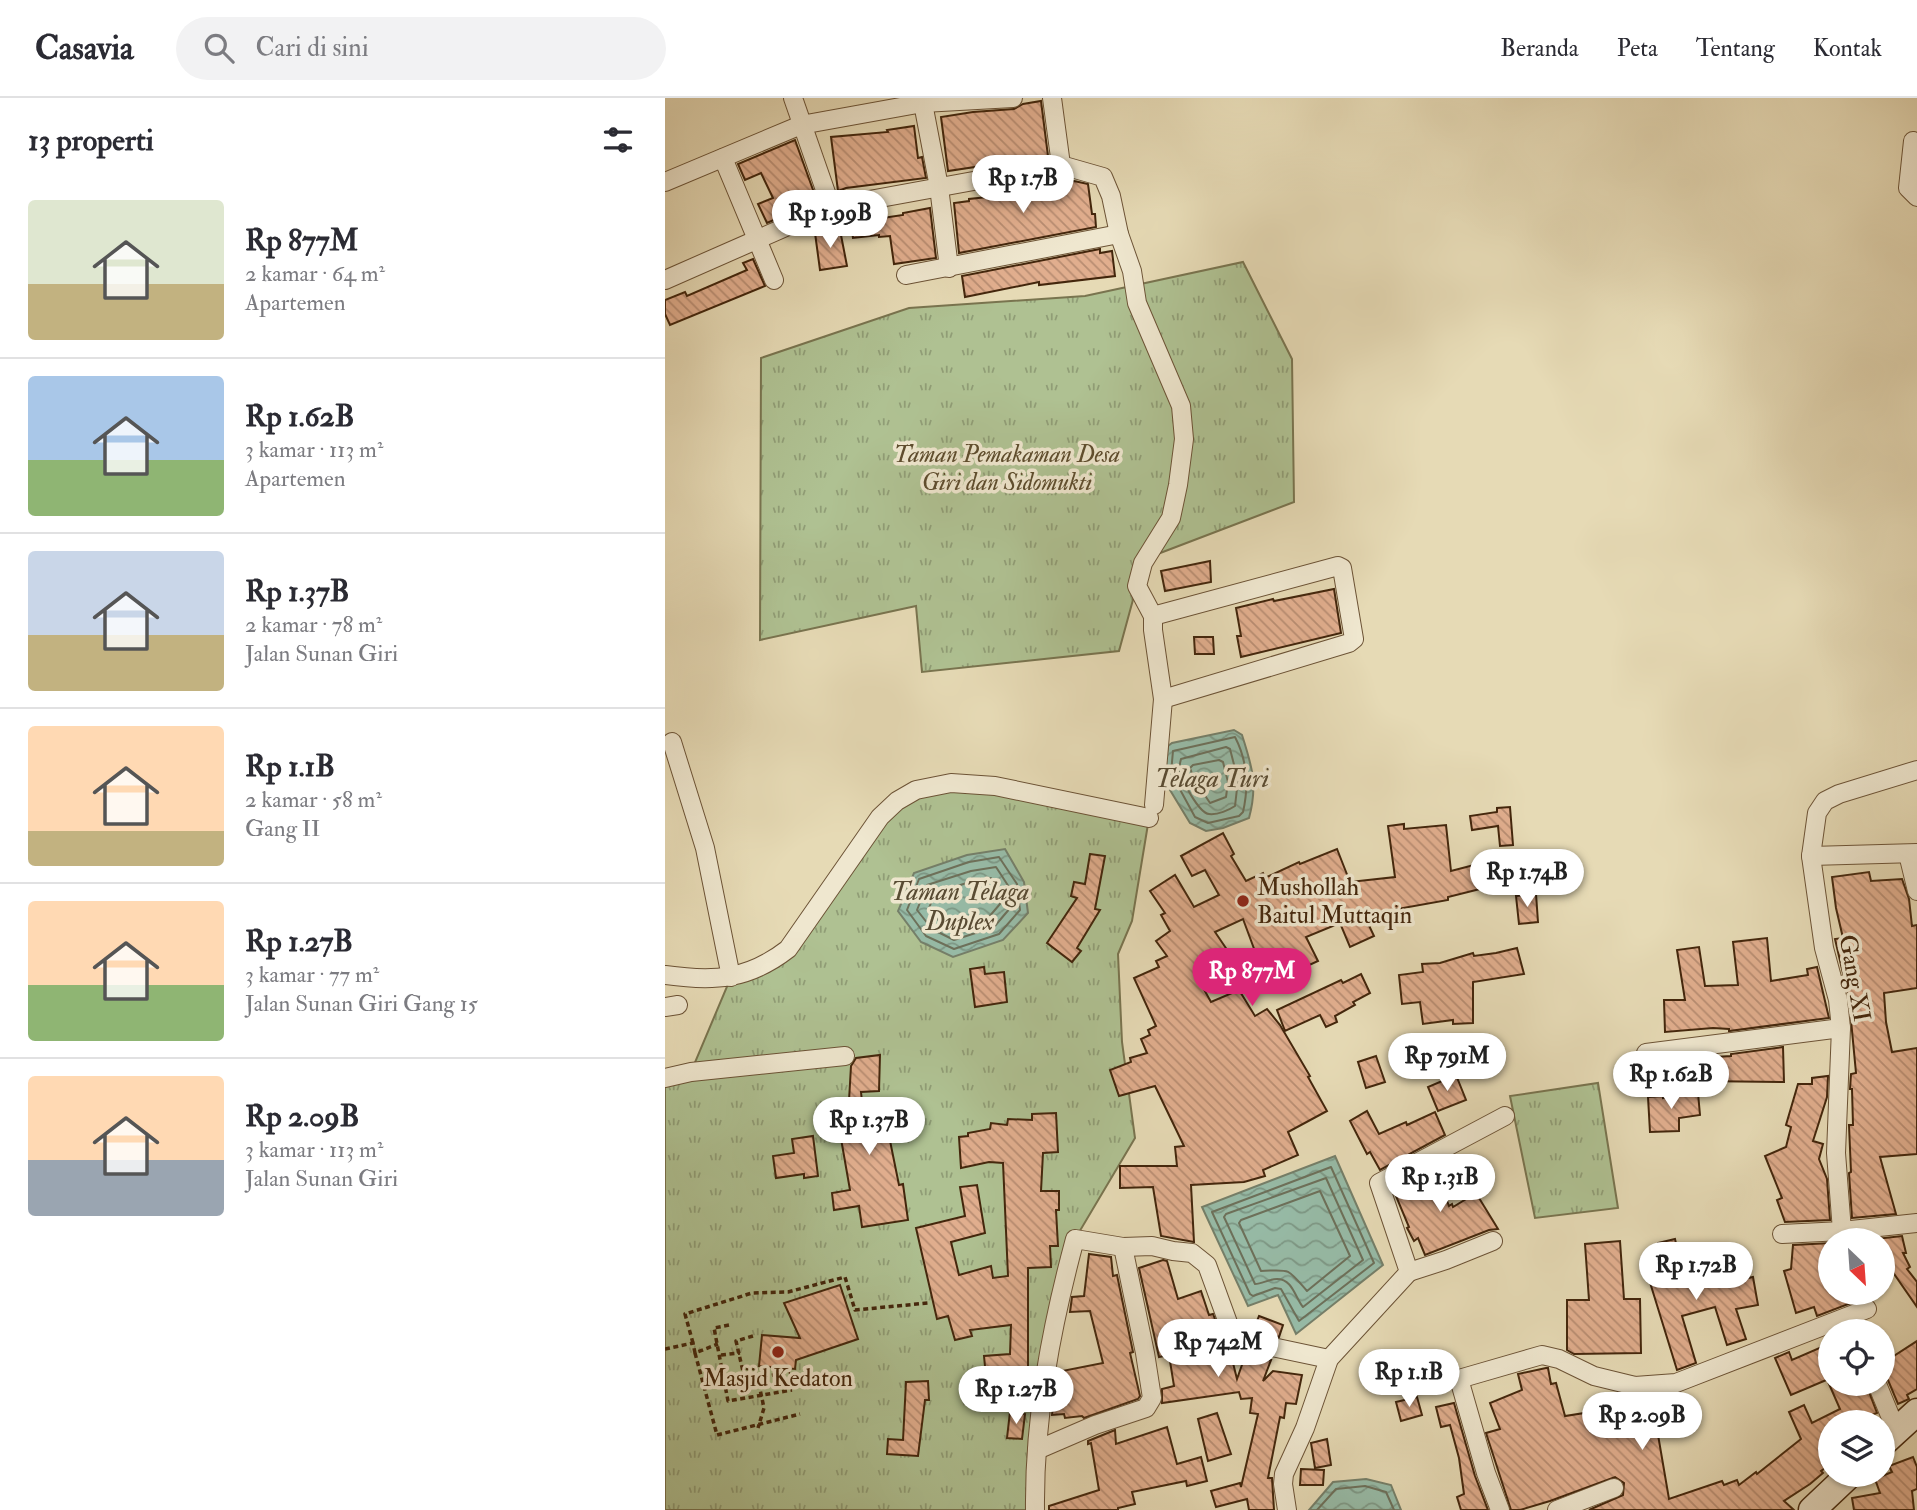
<!DOCTYPE html>
<html lang="id">
<head>
<meta charset="utf-8">
<style>
	body { margin:0; font-family:"IM FELL Double Pica",serif; background:#f2f2f3; color:#2b2b33; height:100vh; display:flex; flex-direction:column; font-size:26px; white-space:nowrap }
	* { box-sizing:border-box; margin:0 }
	p { font-size:23px; color:#7c7c81 }
	.icon { flex:none; width:38px; height:38px; fill:none; stroke:currentColor; stroke-width:2; stroke-linecap:round; stroke-linejoin:round }
	.map { position:relative; flex:1; overflow:hidden }
	.drawer { display:flex; flex-direction:column; background:#fff; width:665px }
	.drawer>* { flex:none }
	.needle { width:46px; rotate:155deg }
	.fabs { position:absolute; left:1153px; top:1130px; display:grid; gap:14px }
	.fabs a { display:grid; place-items:center; width:77px; height:77px; border-radius:50%; background:#fff; box-shadow:0 2px 5px #0004; font-size:35px }
	.price { position:absolute; translate:-50% -60px; padding:0 16px; border-radius:24px; background:#fff; color:#222; font-size:23px; line-height:46px; filter:drop-shadow(0 2px 4px #0008) }
	.price::after { content:''; position:absolute; left:50%; top:42px; width:21px; height:16px; margin-left:-10px; background:inherit; clip-path:polygon(0 0,100% 0,50% 100%) }
	.price.active { background:#db2777; color:#fff }
	ul { padding:0; list-style:none }
	li { display:flex; align-items:center; gap:21px; height:175px; padding:0 28px }
	li+li { border-top:2px solid #e1e1e2 }
	li span { display:grid; place-items:center; flex:none; width:196px; height:140px; border-radius:7px; color:#555 }
	li>.icon { margin-inline-start:auto }
	span .icon { width:84px; height:84px; fill:#fffc; stroke-width:1 }
	li b { font-size:30px }
	h2 { display:flex; justify-content:space-between; align-items:center; height:84px; padding:0 28px; font-size:30px }
	header { display:flex; align-items:center; gap:42px; box-sizing:border-box; height:98px; padding:0 35px; background:#fff; border-bottom:2px solid #e1e1e2 }
	header strong { font-size:33px }
	nav { display:flex; gap:38px; margin-inline-start:auto; font-size:24px }
	.search { width:490px; height:63px; background:#f2f2f3; display:flex; align-items:center; gap:18px; box-sizing:border-box; padding:0 24px; border-radius:38px; color:#7c7c81; font-size:26px }
	main { display:flex; flex:1; min-height:0 }
	.map>svg:first-child { display:block }
</style>
</head>
<body>
<header>
<strong>Casavia</strong>
<div class="search"><svg class="icon" aria-label="search" viewBox="0 0 24 24"><circle cx="10" cy="10" r="6"/><path d="M15 15l6 6"/></svg>Cari di sini</div>
<nav><a>Beranda</a><a>Peta</a><a>Tentang</a><a>Kontak</a></nav>
</header>
<main>
<section class="drawer">
<h2>13 properti<svg class="icon" aria-label="filters" viewBox="0 0 24 24"><path d="M4 7h16M4 17h16"/><circle cx="9" cy="7" r="2"/><circle cx="15" cy="17" r="2"/></svg></h2>
<ul>
<li><span style="background:linear-gradient(#dfe7d0 60%,#c2b280 0)"><svg class="icon" aria-label="home" viewBox="0 0 24 24"><path d="M3 11l9-7 9 7M6 9v11h12V9"/></svg></span><div><b>Rp 877M</b><p>2 kamar · 64 m²</p><p>Apartemen</p></div></li>
<li><span style="background:linear-gradient(#a9c7e8 60%,#8fb573 0)"><svg class="icon" aria-label="home" viewBox="0 0 24 24"><path d="M3 11l9-7 9 7M6 9v11h12V9"/></svg></span><div><b>Rp 1.62B</b><p>3 kamar · 113 m²</p><p>Apartemen</p></div></li>
<li><span style="background:linear-gradient(#c9d6e8 60%,#c2b280 0)"><svg class="icon" aria-label="home" viewBox="0 0 24 24"><path d="M3 11l9-7 9 7M6 9v11h12V9"/></svg></span><div><b>Rp 1.37B</b><p>2 kamar · 78 m²</p><p>Jalan Sunan Giri</p></div></li>
<li><span style="background:linear-gradient(#ffd9b3 75%,#c2b280 0)"><svg class="icon" aria-label="home" viewBox="0 0 24 24"><path d="M3 11l9-7 9 7M6 9v11h12V9"/></svg></span><div><b>Rp 1.1B</b><p>2 kamar · 58 m²</p><p>Gang II</p></div></li>
<li><span style="background:linear-gradient(#ffd9b3 60%,#8fb573 0)"><svg class="icon" aria-label="home" viewBox="0 0 24 24"><path d="M3 11l9-7 9 7M6 9v11h12V9"/></svg></span><div><b>Rp 1.27B</b><p>3 kamar · 77 m²</p><p>Jalan Sunan Giri Gang 15</p></div></li>
<li><span style="background:linear-gradient(#ffd9b3 60%,#9aa5b1 0)"><svg class="icon" aria-label="home" viewBox="0 0 24 24"><path d="M3 11l9-7 9 7M6 9v11h12V9"/></svg></span><div><b>Rp 2.09B</b><p>3 kamar · 113 m²</p><p>Jalan Sunan Giri</p></div></li>
</ul>
</section>
<div class="map">
<svg width="1252" height="1412" viewBox="0 0 1252 1412">
	<defs>
		<pattern id="park-tufts" width="24" height="20" patternUnits="userSpaceOnUse" patternTransform="scale(1.75)"><rect width="24" height="20" fill="#afc192"/><path d="M3 7l-1-3M5 7V3M7 7l1-3M15 17l-1-3M17 17v-4M19 17l1-3" fill="none" stroke="#909d76"/></pattern>
		<pattern id="water-waves" width="16" height="10" patternUnits="userSpaceOnUse" patternTransform="scale(1.75)"><rect width="16" height="10" fill="#97bba7"/><path d="M0 5q4-4 8 0t8 0" fill="none" stroke="#7d9886"/></pattern>
		<pattern id="building-back-hatch" width="6" height="6" patternUnits="userSpaceOnUse" patternTransform="scale(1.75)"><rect width="6" height="6" fill="#e1ae8e"/><path d="M-1 5l2 2M0 0l6 6M5-1l2 2" fill="none" stroke="#b88d72"/></pattern>
	</defs>
	<rect width="100%" height="100%" fill="#e6dab5"/>
	<filter id="stains"><feTurbulence type="fractalNoise" baseFrequency=".00286" numOctaves="4"/><feColorMatrix values="0 0 0 0 .2 0 0 0 0 .09 0 0 0 0 .02 0 0 0 .5 -.17"/></filter>
	<radialGradient id="worn" r=".72"><stop offset=".6" stop-color="#630" stop-opacity="0"/><stop offset="1" stop-color="#630" stop-opacity=".3"/></radialGradient>
	<!-- park -->
	<g fill="url(#park-tufts)" stroke="#79744f" stroke-width="2">
		<path d="M578,164l49,97 2,143 -139,53 -12,8 -24,88 -197,21 -6,-66 -156,34 1,-282 148,-50 176,-12z"/>
		<path d="M297,686l187,34 -17,103 -14,33 4,88 13,96 -60,101 -33,157 -7,114h-370v-431l26,-7 40,-95 37,-12 129,-164z"/>
		<path d="M933,985l20,125 -83,10 -25,-122z"/>
	</g>
	<!-- water -->
	<g fill="url(#water-waves)" stroke="#757f69" stroke-width="2">
		<path d="M569,632l8,5c10,31 16,50 7,83l-26,10 -17,3 -16,-8 -20,-33 -6,-16 4,-28 4,-3z"/>
		<path d="M340,751l19,33 4,31 -25,27 -50,17 -32,-15 -23,-31 16,-38 53,-18z"/>
		<path d="M670,1058l48,109 -87,69 -18,-39 -30,11 -46,-99z"/>
		<path d="M701,1381l25,6 10,25h-92l24,-28z"/>
	</g>
	<g fill="none" stroke-linecap="round" stroke-linejoin="round">
		<!-- shore -->
		<g stroke="#6d705a" stroke-width="2">
			<path d="M570,639c13,25 14,49 8,75l-4,4 -31,7 -13,-6 -24,-44 2,-22z"/>
			<path d="M561,649l4,2 8,31 -3,26c-6,4 -17,9 -26,8 -10,-1 -28,-34 -29,-44 -1,-4 0,-7 1,-11z"/>
			<path d="M554,662l4,2 5,20 -2,15 -16,6 -16,-24 -4,-11 3,-3z"/>
			<path d="M334,759l18,27 3,26 -21,24 -45,15 -28,-13 -19,-26 12,-31 50,-17z"/>
			<path d="M331,769l13,20 2,20 -17,20 -40,13 -22,-11 -15,-19 10,-25 44,-14z"/>
			<path d="M326,780l8,12 1,14 -12,14 -34,11 -15,-8 -10,-13 6,-15 38,-12z"/>
			<path d="M666,1069l43,96 -75,58 -18,-32 -6,-1 -22,8 -3,-2 -38,-82z"/>
			<path d="M661,1080l37,82 -60,47c-8,-9 -10,-28 -26,-28 -8,0 -15,5 -22,5l-31,-67 2,-3z"/>
			<path d="M655,1093l30,65 -43,35c-21,-24 -16,-21 -46,-20l-22,-48 2,-3z"/>
			<path d="M652,1412l19,-21 29,-3 21,6 8,18"/>
		</g>
	</g>
	<!-- building -->
	<g fill="url(#building-back-hatch)" stroke="#43260c" stroke-width="2">
		<path d="M376,3l7,55 -100,15 -7,-54 32,-5 41,-3 9,-5z"/>
		<path d="M249,28l4,32 4,-1 4,21 -80,10 -8,3 -7,-54 57,-5 -1,-2z"/>
		<path d="M130,42l22,61 -50,22 -9,-19 15,-6 -12,-25 -16,7 -7,-16z"/>
		<path d="M409,83l14,3 4,30h3l1,13 -137,26 -5,-50 15,-2v-2l29,-3 -1,-3z"/>
		<path d="M265,110l6,50 -42,6 -4,-28 -11,1v-2l-26,3 -3,-20 18,-3 1,5 34,-5v-2z"/>
		<path d="M175,132l7,36 -27,4 -5,-37z"/>
		<path d="M435,151v4l12,-2 3,25 -76,9v-3l-74,15 -3,-21z"/>
		<path d="M88,161l12,27 -95,39 -5,-11v-14l20,-8 2,4 60,-26 -4,-7z"/>
		<path d="M545,463l1,21 -46,9 -4,-20z"/>
		<path d="M669,491l7,44 -100,24 -4,-21h4l-5,-28 37,-9 1,2z"/>
		<path d="M529,539h19l1,17h-19z"/>
		<path d="M845,709l3,38 -13,1 -2,-20 -26,4 -2,-14 27,-4v-4z"/>
		<path d="M739,726v5l42,-4 5,46 23,-6 6,24 -32,8v3l-84,15 10,21 -24,11 -10,-24 -34,14 12,24 -39,18 -12,-29 -11,4 -13,-35 -28,13 19,28 -12,8 -2,-3 -23,12 14,25 28,-12 16,26 12,-7 13,16 30,51 -2,1 19,34 -39,21 10,23 -35,15 2,6 -21,6 -53,3 3,57 -33,-6 -8,-49 -33,1v-22h57l-2,-19 9,-1 -29,-60 -36,10 -9,-26 21,-8 -1,-4 17,-5 -6,-14 9,-4 -2,-5 8,-4 -22,-48 25,-11 -3,-6 11,-5 -11,-15 14,-10 -9,-16 4,-2 -15,-22 25,-16 19,32 25,-12 -14,-25 -13,6 -11,-20 42,-23 11,21 -3,2 15,25 17,-8 2,5 34,-16 1,2 37,-15 13,33 45,-5 -7,-51z"/>
		<path d="M425,756l15,2 -10,53 5,1 -23,38 4,3 -9,11 -25,-19 30,-45 -6,-2 3,-14 11,2z"/>
		<path d="M1204,774l2,9 31,-2 7,20 3,27 5,-1v63l-33,5 2,29 6,30 25,-4v106l-37,3 16,57 -44,4 -3,-45 2,-1 -2,-47h4l-1,-36h-2l1,-15 5,-1 -7,-74 -14,-60 8,-1 -7,-30 -4,-31z"/>
		<path d="M871,796l2,28 -19,2 -3,-28z"/>
		<path d="M1102,840l4,43 37,-6 -1,-6 10,-2 12,51 -100,13v-2l-16,-1 -48,4 -1,-32h21l-8,-50 22,-3 6,39 33,-1 -5,-43z"/>
		<path d="M852,850l7,26 -51,8v41l-20,1v-4l-30,4 -3,-22 -18,2 -3,-29 24,-3 -1,-8 18,-1 33,-10 1,3 22,-3z"/>
		<path d="M319,869l1,7 19,-2 3,30 -32,5 -5,-38z"/>
		<path d="M696,876l9,19 -17,9 2,3 -20,11 2,6 -11,5 -6,-12 -35,16 -8,-21 64,-30 2,3z"/>
		<path d="M1118,949l1,35 -85,-1v-23l32,-2v-2z"/>
		<path d="M215,957l-1,36 -18,1 4,38 22,-4 12,59 4,-1 5,36 -46,7 -3,-21 -25,4 -2,-17 18,-3 -10,-57h10l-2,-15 3,-52 5,-8z"/>
		<path d="M711,958l9,26 -19,6 -8,-26z"/>
		<path d="M791,977l10,25 -28,11 -10,-24z"/>
		<path d="M1163,978l-1,21 -14,44 10,3 -4,15 8,20 3,41 -45,2 -8,-22 5,-2 -17,-42 21,-9 5,-20 -5,-2 12,-41h14v-6z"/>
		<path d="M1033,995l2,22 -21,3v13l-29,1 -2,-35 15,-1v2z"/>
		<path d="M702,1013l12,23 27,-12 1,3 28,-13 10,23 -65,35 -10,-18 -3,2 -17,-33z"/>
		<path d="M391,1015l2,39 -15,1 -2,38h18v19h-3l2,36h-8l1,21 -23,1v103h-13v4l-29,2 -2,-21 26,-2 1,-29 -41,5 2,6 -17,4 -7,-24 -11,3 -21,-91 49,-12 -5,-29 17,-2 8,48 -34,9 8,33 32,-9 2,12 15,-2 -5,-113 -14,-1 -28,6 -2,-31 9,-1v-3l22,-4 1,-6 16,2 1,-6 24,1v-6z"/>
		<path d="M148,1038l5,40 -14,2v-4l-28,4 -3,-22 21,-3 -2,-14z"/>
		<path d="M769,1069l15,39 3,-2 1,3 23,-14 22,36 -9,1 -64,25 -7,-17 -4,3 -7,-13 2,-1 -16,-38z"/>
		<path d="M1237,1138l4,17h-3l7,14 -3,2 10,13v25l-34,-49v-17h-25z"/>
		<path d="M1010,1141l6,27 9,-2 4,20 34,-7 1,5 24,-5 5,28 -22,4 10,30 -19,6 -12,-38 -33,9 14,47 -19,7 -29,-94 16,-4 -6,-29z"/>
		<path d="M955,1143l4,58h16l1,54 -67,1 -7,-4v-50h22l-4,-56z"/>
		<path d="M1166,1145v50h26l2,7 -42,16 -3,-9 -18,6 -12,-42 7,-2 2,-24z"/>
		<path d="M424,1156l22,3 2,19 4,-1 16,77 -3,1 10,43 -2,3 -54,19 -2,-2 -17,2 -1,-4 -12,1 3,-24h2v-19l46,-9 -13,-52 -20,1 2,-15 12,-1z"/>
		<path d="M498,1162l4,1 11,38 23,-8 8,24 4,-1 8,21 -13,4 6,25 19,-1 4,16 6,-17 28,-2 -8,21 10,-10 29,4 -6,29 -10,-1 -2,15 -4,-1 -12,61h4l2,32h-25l-2,-11 -31,8 -5,-16 29,-8 1,4 17,-73 -8,-1 2,-15 -11,1 -2,-7 -77,11v-14l12,-3 -5,-31 -10,2 -20,-89z"/>
		<path d="M175,1187l18,54 -62,21 -1,9 -36,-3 3,-31 38,3 -16,-35z"/>
		<path d="M594,1218l24,9 -4,12 -26,-6z"/>
		<path d="M1252,1243v48l-10,6 2,4 -11,5 -10,-24 -5,-5v-12z"/>
		<path d="M1166,1245v35l-40,17 -16,-37 14,-6 3,8z"/>
		<path d="M881,1270h2l3,16 5,-1 9,33 95,-15 -1,-4 18,-3 8,28 -28,7 12,70 53,-18 2,4 13,-5 2,5 17,-13 1,2 44,-35 -12,-27 15,-7 8,18 28,-14 -11,-25h37l11,29 -13,5 2,5h-35v41l-10,7 2,2 -13,11 -26,17 10,9h-205l34,-15 1,-12 -9,-6 -65,24 -30,9h-9l-25,-77 14,-4 -10,-26 32,-13 -4,-16z"/>
		<path d="M263,1283l1,19h-4l-7,56 -31,-2 1,-15 15,1 3,-58z"/>
		<path d="M752,1299l5,18 -21,6 -5,-19z"/>
		<path d="M789,1305l21,73 13,34h-27l-4,-13 7,-3 -5,-36 -9,-33 -9,2 -5,-20z"/>
		<path d="M345,1314l15,2 -3,25 -15,-1z"/>
		<path d="M552,1315l14,41 -23,7 -10,-42z"/>
		<path d="M502,1329l10,37 24,-7 6,24 -20,5 -1,-5 -54,11 3,12 -17,4v2h-69v-4l50,-16 -8,-47 -3,1v-3l27,-11 1,14z"/>
		<path d="M662,1341l4,26 -16,3 -4,-25z"/>
		<path d="M1248,1359l4,10v22l-5,2 2,19h-60l-2,-12 28,-5 -5,-14 17,-7 -3,-6z"/>
		<path d="M636,1371l23,1 -1,15h-23z"/>
	</g>
	<g fill="none" stroke-linecap="round" stroke-linejoin="round">
		<defs>
			<g id="street">
				<path d="M128,0l38,109"/>
				<path d="M257,0l17,89 10,81"/>
				<path d="M387,0l9,67"/>
				<path d="M1248,43l-5,47 9,9"/>
				<path d="M58,60l51,122"/>
				<path d="M0,84l136,-57 122,-22 90,-5"/>
				<path d="M241,177l213,-41"/>
				<path d="M0,182l166,-73 230,-42 42,12 8,19 8,38 13,37 5,32 44,103 3,33 -6,46 -7,33 -28,45 -6,23 16,30v14l10,69 -9,106"/>
				<path d="M488,518l185,-50 4,2 12,71 -5,4 -186,56"/>
				<path d="M7,644l33,106 26,129"/>
				<path d="M1252,672l-78,24 -14,7 -8,12 -6,43 13,92 14,52 3,28 -5,125 6,78 75,-8"/>
				<path d="M1243,756l9,37"/>
				<path d="M1146,758l106,-3"/>
				<path d="M0,877c49,7 83,5 123,-26l92,-132 17,-16 19,-11 35,-7 44,3 154,32"/>
				<path d="M0,909l13,-2"/>
				<path d="M981,955l195,-25"/>
				<path d="M0,980l26,-6 154,-16"/>
				<path d="M1117,1136l60,-3"/>
				<path d="M744,1174l37,-12 47,-19"/>
				<path d="M1212,1286l19,46"/>
				<path d="M372,1352l58,-25 51,-17 6,-10 -7,-45 -22,-106"/>
				<path d="M370,1412c-1,-92 16,-182 40,-271l48,8 29,-1 21,5 19,2 15,12 24,66 8,9 90,19"/>
				<path d="M622,1412l-4,-26 1,-10 21,-46 24,-69 80,-87 -30,-89 126,-67"/>
				<path d="M835,1412l-14,-37 -27,-94 83,-24 17,4 35,17 41,10 41,-3 191,-74"/>
				<path d="M892,1412l57,-22"/>
			</g>
			<g id="secondary">
				<path d="M1218,1345l34,-31"/>
				<path d="M1147,1412l37,-35"/>
			</g>
		</defs>
		<!-- street casing -->
		<use href="#street" stroke="#6c5336" stroke-width="20"/>
		<!-- secondary casing -->
		<use href="#secondary" stroke="#43260c" stroke-width="29"/>
		<!-- path -->
		<g stroke="#43260c" stroke-width="3.5" stroke-dasharray="5 3.5" stroke-linecap="butt">
			<path d="M64,1227l-15,3 14,73 64,-11"/>
			<path d="M88,1238l-17,5 9,39 45,-8"/>
			<path d="M28,1245l-8,-29 67,-21 36,-1 57,-15 10,33 73,-7"/>
			<path d="M0,1251l28,-6 2,10 23,-9"/>
			<path d="M30,1255l22,82 83,-21"/>
			<path d="M56,1257l19,-2"/>
			<path d="M92,1277l7,33 -6,20"/>
		</g>
		<!-- street -->
		<use href="#street" stroke="#efe7cf" stroke-width="18"/>
		<!-- secondary -->
		<use href="#secondary" stroke="#efe7cf" stroke-width="26"/>
	</g>
	<!-- markers -->
	<g fill="#8f2418" stroke="#efe7cf" stroke-width="2.5">
		<circle cx="578" cy="803" r="7"/>
		<circle cx="113" cy="1254" r="7"/>
	</g>
	<g text-anchor="middle" stroke-width="7" stroke-linejoin="round" paint-order="stroke">
		<!-- park labels -->
		<g font-size="24" font-style="italic" fill="#5e4d2e" stroke="#efe7cf">
			<text x="342" y="364">Taman Pemakaman Desa<tspan x="342" dy="28">Giri dan Sidomukti</tspan></text>
		</g>
		<!-- poi labels -->
		<g font-size="24" fill="#43260c" stroke="#efe7cf" text-anchor="start">
			<text x="592" y="797">Mushollah<tspan x="592" dy="28">Baitul Muttaqin</tspan></text>
			<text x="113" y="1288" text-anchor="middle">Masjid Kedaton</text>
		</g>
		<!-- street labels -->
		<g font-size="24" fill="#43260c" stroke="#efe7cf">
			<text transform="translate(1190 880) rotate(80)" y="8">Gang XI</text>
		</g>
		<!-- water labels -->
		<g font-size="26" font-style="italic" fill="#584b33" stroke="#efe7cf">
			<text x="547" y="689">Telaga Turi</text>
			<text x="295" y="802">Taman Telaga<tspan x="295" dy="30">Duplex</tspan></text>
		</g>
	</g>
	<rect width="100%" height="100%" filter="url(#stains)"/>
	<rect width="100%" height="100%" fill="url(#worn)"/>
</svg>
<div class="fabs">
<a><svg class="needle" viewBox="-14 -14 28 28"><path d="M0-13l5 13h-10z" fill="#e53935"/><path d="M0 13l5-13h-10z" fill="#7c7c81"/></svg></a>
<a><svg class="icon" aria-label="locate" viewBox="0 0 24 24"><circle cx="12" cy="12" r="6"/><path d="M12 2v4M12 18v4M2 12h4M18 12h4"/></svg></a>
<a><svg class="icon" aria-label="layers" viewBox="0 0 24 24"><path d="M12 4l9 5-9 5-9-5zM3 14l9 5 9-5"/></svg></a>
</div>
<b class="price" style="left:358px;top:117px">Rp 1.7B</b>
<b class="price" style="left:165px;top:152px">Rp 1.99B</b>
<b class="price" style="left:862px;top:811px">Rp 1.74B</b>
<b class="price active" style="left:587px;top:910px">Rp 877M</b>
<b class="price" style="left:782px;top:995px">Rp 791M</b>
<b class="price" style="left:1006px;top:1013px">Rp 1.62B</b>
<b class="price" style="left:204px;top:1059px">Rp 1.37B</b>
<b class="price" style="left:775px;top:1116px">Rp 1.31B</b>
<b class="price" style="left:1031px;top:1204px">Rp 1.72B</b>
<b class="price" style="left:553px;top:1281px">Rp 742M</b>
<b class="price" style="left:744px;top:1311px">Rp 1.1B</b>
<b class="price" style="left:351px;top:1328px">Rp 1.27B</b>
<b class="price" style="left:977px;top:1354px">Rp 2.09B</b>
</div>
</main>
</body>
</html>
